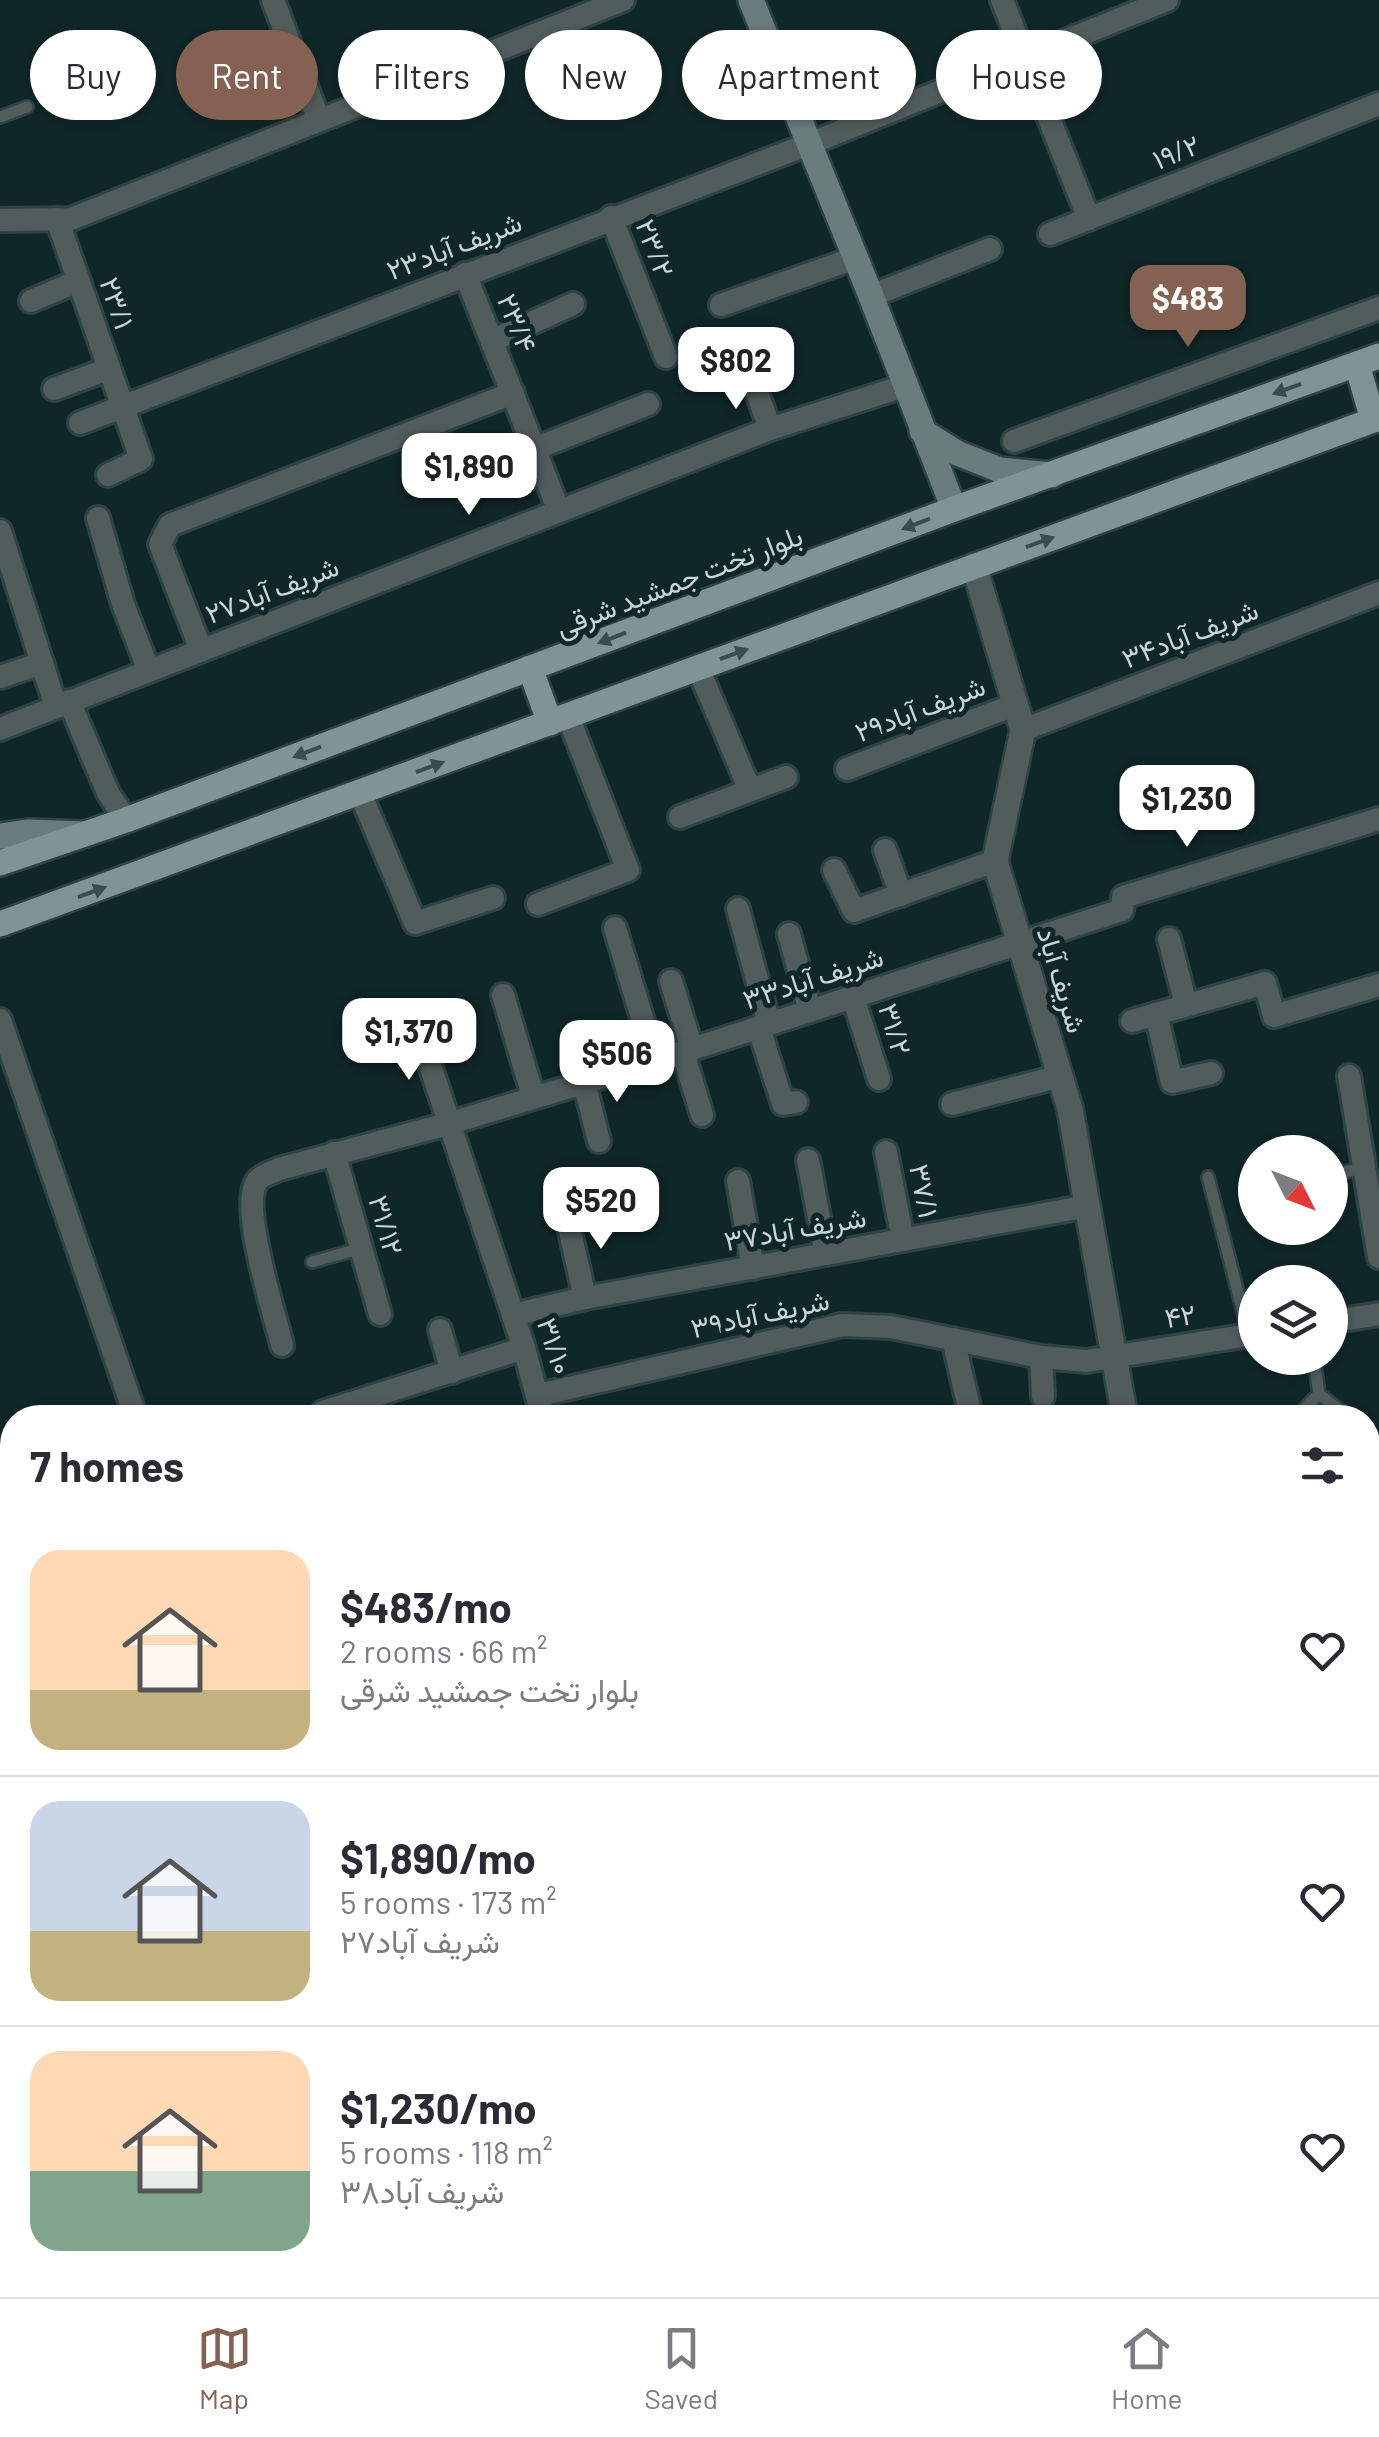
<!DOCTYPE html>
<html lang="en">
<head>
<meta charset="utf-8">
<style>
	body { margin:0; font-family:Barlow,Vazirmatn,sans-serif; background:#f7f7f7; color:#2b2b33; height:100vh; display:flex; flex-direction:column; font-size:38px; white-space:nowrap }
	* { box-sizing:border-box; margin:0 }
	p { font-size:32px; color:#7c7c81 }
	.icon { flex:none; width:55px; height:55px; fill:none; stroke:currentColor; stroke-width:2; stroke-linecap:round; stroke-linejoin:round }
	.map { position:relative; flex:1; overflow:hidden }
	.sheet { position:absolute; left:0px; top:1405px; width:1380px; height:892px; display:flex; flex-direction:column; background:#fff; border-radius:40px 40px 0 0; box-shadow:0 2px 8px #0004 }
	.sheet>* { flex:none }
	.top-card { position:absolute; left:30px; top:30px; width:1320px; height:90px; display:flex; gap:20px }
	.needle { width:65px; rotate:132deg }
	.controls { position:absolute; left:1238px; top:1135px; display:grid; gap:20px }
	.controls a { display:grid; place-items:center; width:110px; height:110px; border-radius:50%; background:#fff; box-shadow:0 2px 8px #0004; font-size:50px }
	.price { position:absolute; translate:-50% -85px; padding:0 22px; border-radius:20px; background:#fff; color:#222; font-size:32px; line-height:65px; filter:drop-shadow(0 2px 5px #0008) }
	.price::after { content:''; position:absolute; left:50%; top:60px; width:30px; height:22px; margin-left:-15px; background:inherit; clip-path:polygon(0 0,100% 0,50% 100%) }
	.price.selected { background:#846152; color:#fff }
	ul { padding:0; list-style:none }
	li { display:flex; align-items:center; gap:30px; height:250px; padding:0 30px }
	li+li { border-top:2px solid #e1e1e2 }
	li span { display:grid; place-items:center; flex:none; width:280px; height:200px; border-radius:30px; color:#555 }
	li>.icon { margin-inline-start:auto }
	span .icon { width:120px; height:120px; fill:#fffc; stroke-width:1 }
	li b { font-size:42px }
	h2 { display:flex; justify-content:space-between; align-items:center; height:120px; padding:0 30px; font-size:42px }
	.pill { padding:0 35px; border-radius:45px; background:#fff; box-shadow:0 2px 8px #0004; font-size:35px; line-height:90px }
	.pill.selected { background:#846152; color:#fff }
	.tab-bar { display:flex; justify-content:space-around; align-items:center; height:140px; border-top:2px solid #e1e1e2; background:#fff; font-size:28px; color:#7c7c81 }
	.tab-bar a { display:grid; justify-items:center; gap:5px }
	.tab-bar .selected { color:#846152 }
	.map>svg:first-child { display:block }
</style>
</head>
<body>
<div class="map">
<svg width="1379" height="2297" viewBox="0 0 1379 2297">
	<rect width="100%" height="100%" fill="#102727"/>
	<!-- water -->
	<rect fill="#8b5e45" x="0" y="2067" width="12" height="54"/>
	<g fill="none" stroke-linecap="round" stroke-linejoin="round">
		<defs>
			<g id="service">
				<path d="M0,117l27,-10"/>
				<path d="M1330,1175l34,-7"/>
				<path d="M1208,1177l41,158"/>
				<path d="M312,1262l50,-14"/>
				<path d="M1319,1394l31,24"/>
				<path d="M1295,1418l24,-24 -5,-36"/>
				<path d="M1368,1435l11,19"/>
				<path d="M1368,1567l11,-3"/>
				<path d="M0,2186l12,-2"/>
			</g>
			<g id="minor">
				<path d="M273,0l46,120"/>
				<path d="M1002,0l87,219"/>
				<path d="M611,217l55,140"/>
				<path d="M57,219l84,240 -33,16"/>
				<path d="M0,220l71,-1 552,-219"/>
				<path d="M1050,234l329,-130"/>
				<path d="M465,274l94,237"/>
				<path d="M871,296l119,-47"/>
				<path d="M31,301l47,-20"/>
				<path d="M721,305l134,-47"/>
				<path d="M492,341l81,-37"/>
				<path d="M752,378l18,51"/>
				<path d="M54,389l54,-20"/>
				<path d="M80,423l729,-279 358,-144"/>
				<path d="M1014,441l365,-133"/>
				<path d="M534,449l114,-45"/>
				<path d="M98,518l25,86 26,67"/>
				<path d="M0,531l56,176"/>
				<path d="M201,650l-41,-106 10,-19 343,-132"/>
				<path d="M698,668l52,122"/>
				<path d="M0,677l42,-14"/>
				<path d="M69,701l39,92 18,27"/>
				<path d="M0,729l770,-300 134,-43"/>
				<path d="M1023,730l356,-137"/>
				<path d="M847,769l167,-64"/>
				<path d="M360,793l55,130 78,-25"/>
				<path d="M680,817l106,-40"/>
				<path d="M885,850l16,45"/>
				<path d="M834,870l20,41 141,-50"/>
				<path d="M538,904l90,-34 -60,-154"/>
				<path d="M738,909l31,115"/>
				<path d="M615,928l40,133"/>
				<path d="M789,934l21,77"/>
				<path d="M1169,939l17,66"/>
				<path d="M671,981l21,68"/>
				<path d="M503,995l30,101"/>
				<path d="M853,997l26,82"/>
				<path d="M1156,1014l16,68 39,-9"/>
				<path d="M0,1020l136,398"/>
				<path d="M1132,1021l133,-38 9,33 105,-31"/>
				<path d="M417,1026l107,322 19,70"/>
				<path d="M759,1028l24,76 13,-2"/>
				<path d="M683,1052l19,63"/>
				<path d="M1349,1076l30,181"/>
				<path d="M584,1082l15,59"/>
				<path d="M952,1104l109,-28"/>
				<path d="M886,1152l17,88"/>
				<path d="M334,1153l46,161"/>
				<path d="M808,1160l18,94"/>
				<path d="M738,1181l15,87"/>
				<path d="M585,1298l-16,-71 4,-12 40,-13"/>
				<path d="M513,1315l72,-17 503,-92"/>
				<path d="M1330,1322l49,-8"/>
				<path d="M440,1330l12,42"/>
				<path d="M953,1339l18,77"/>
				<path d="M282,1345c-7,-30 -44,-142 -24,-165 4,-5 15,-8 21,-11l172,-46 204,-62 467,-151 1,-13 256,-78"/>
				<path d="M1041,1357l2,39"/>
				<path d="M539,1395l303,-70 49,2 150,30 46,4 168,-27"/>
				<path d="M323,1412l201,-64"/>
				<path d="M0,1477l12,36"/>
				<path d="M0,1930l12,42"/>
				<path d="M276,2285l5,12"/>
				<path d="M380,2285l5,12"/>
			</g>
			<g id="tertiary">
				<path d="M974,566l49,164 -28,131 75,248 55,309"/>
				<path d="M1368,1711l11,-2"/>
				<path d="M1368,1738l11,-2"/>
			</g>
			<g id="secondary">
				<path d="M751,0l120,296 83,213"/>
				<path d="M922,431l35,22 43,17 52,5"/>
				<path d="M0,836l29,-4 55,2"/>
			</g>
			<g id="primary">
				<path d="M1357,364l16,56"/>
				<path d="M530,668l20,55"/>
				<path d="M0,863l126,-43 828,-311 425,-153"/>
				<path d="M0,924l1379,-506"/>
			</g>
		</defs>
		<!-- service casing -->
		<use href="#service" stroke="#2e4343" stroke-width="16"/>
		<!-- minor casing -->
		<use href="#minor" stroke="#2e4343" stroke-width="28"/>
		<!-- tertiary casing -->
		<use href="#tertiary" stroke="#2e4343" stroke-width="30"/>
		<!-- secondary casing -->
		<use href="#secondary" stroke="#2e4343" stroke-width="30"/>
		<!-- primary casing -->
		<use href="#primary" stroke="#2e4343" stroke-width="30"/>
		<!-- service -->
		<use href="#service" stroke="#515c5c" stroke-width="11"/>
		<!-- minor -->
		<use href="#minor" stroke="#515c5c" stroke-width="22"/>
		<!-- tertiary -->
		<use href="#tertiary" stroke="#515c5c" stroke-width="25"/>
		<!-- secondary -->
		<use href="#secondary" stroke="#6b7c7c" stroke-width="25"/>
		<!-- primary -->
		<use href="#primary" stroke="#7f9595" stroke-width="25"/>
	</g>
	<!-- one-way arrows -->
	<defs><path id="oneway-solid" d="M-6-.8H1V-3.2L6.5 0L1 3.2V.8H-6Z" transform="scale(2.5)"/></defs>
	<g fill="#374e4e">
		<use href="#oneway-solid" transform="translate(1287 389) rotate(160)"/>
		<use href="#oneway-solid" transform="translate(916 524) rotate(159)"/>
		<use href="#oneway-solid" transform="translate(1040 542) rotate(-20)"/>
		<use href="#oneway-solid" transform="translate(612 638) rotate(159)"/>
		<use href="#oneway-solid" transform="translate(734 654) rotate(-20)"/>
		<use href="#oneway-solid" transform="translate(307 752) rotate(159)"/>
		<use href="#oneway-solid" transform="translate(430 767) rotate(-20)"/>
		<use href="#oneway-solid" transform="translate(92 892) rotate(-20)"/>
	</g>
	<g text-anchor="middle" stroke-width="10" stroke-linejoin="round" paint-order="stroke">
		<!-- street labels -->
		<g font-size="28" fill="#c9d6d6" stroke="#102727">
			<text transform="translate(1176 152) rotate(-22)" y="10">۱۹/۲</text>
			<text transform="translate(454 246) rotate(-21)" y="10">شریف آباد۲۳</text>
			<text transform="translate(655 248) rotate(69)" y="10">۲۳/۲</text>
			<text transform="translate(117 303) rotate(71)" y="10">۲۳/۱</text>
			<text transform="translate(517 323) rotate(68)" y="10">۲۳/۴</text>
			<text transform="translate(679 581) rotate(-21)" y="10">بلوار تخت جمشید شرقی</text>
			<text transform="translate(272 590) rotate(-21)" y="10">شریف آباد۲۷</text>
			<text transform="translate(1190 634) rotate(-21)" y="10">شریف آباد۳۴</text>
			<text transform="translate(920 709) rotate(-21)" y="10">شریف آباد۲۹</text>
			<text transform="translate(813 978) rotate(-18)" y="10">شریف آباد۳۳</text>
			<text transform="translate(1062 980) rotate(73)" y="10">شریف آباد</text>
			<text transform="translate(895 1029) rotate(73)" y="10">۳۱/۲</text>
			<text transform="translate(924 1191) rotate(79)" y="10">۳۷/۱</text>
			<text transform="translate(386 1225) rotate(74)" y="10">۳۱/۱۲</text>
			<text transform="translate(795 1229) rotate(-10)" y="10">شریف آباد۳۷</text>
			<text transform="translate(760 1314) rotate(-12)" y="10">شریف آباد۳۹</text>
			<text transform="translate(1180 1316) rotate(-9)" y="10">۴۲</text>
			<text transform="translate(555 1346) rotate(72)" y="10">۳۱/۱۰</text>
		</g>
	</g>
</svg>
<div class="controls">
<a><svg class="needle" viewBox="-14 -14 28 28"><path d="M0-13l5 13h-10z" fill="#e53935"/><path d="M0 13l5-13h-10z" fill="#7c7c81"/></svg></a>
<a><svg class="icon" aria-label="layers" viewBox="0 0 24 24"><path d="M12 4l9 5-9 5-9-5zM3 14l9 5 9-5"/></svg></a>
</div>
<b class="price selected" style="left:1188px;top:350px">$483</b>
<b class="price" style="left:736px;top:412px">$802</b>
<b class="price" style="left:469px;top:518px">$1,890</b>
<b class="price" style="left:1187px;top:850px">$1,230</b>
<b class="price" style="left:409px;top:1083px">$1,370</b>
<b class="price" style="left:617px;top:1105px">$506</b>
<b class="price" style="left:601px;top:1252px">$520</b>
<div class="top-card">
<a class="pill">Buy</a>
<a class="pill selected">Rent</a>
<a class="pill">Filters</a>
<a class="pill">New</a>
<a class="pill">Apartment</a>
<a class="pill">House</a>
</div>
<section class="sheet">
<h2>7 homes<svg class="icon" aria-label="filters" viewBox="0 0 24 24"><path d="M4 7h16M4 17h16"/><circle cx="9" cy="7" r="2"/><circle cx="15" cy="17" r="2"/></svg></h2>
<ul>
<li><span style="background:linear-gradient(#ffd9b3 70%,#c2b280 0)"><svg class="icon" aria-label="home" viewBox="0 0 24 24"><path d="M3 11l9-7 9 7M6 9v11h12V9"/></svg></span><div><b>$483/mo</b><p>2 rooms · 66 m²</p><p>بلوار تخت جمشید شرقی</p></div><svg class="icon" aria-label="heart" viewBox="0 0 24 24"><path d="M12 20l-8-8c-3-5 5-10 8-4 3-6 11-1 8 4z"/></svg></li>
<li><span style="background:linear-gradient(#c9d6e8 65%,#c2b280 0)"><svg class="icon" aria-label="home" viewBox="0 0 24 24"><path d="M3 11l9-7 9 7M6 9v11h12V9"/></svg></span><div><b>$1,890/mo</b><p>5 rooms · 173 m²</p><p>شریف آباد۲۷</p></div><svg class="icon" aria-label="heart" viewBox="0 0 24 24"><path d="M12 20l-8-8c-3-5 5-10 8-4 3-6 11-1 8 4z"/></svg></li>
<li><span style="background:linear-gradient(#ffd9b3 60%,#7fa58c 0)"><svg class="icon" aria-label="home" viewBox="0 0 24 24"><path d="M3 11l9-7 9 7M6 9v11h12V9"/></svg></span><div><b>$1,230/mo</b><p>5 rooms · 118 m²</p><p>شریف آباد۳۸</p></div><svg class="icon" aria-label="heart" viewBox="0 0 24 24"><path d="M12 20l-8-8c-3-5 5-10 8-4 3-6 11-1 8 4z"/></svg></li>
</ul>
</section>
</div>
<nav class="tab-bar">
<a class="selected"><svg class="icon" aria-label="map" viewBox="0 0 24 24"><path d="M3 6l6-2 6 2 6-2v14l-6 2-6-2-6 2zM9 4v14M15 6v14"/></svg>Map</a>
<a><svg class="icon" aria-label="saved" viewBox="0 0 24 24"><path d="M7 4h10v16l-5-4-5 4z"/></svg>Saved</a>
<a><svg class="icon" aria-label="home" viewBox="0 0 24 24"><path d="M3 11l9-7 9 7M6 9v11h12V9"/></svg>Home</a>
</nav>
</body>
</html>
